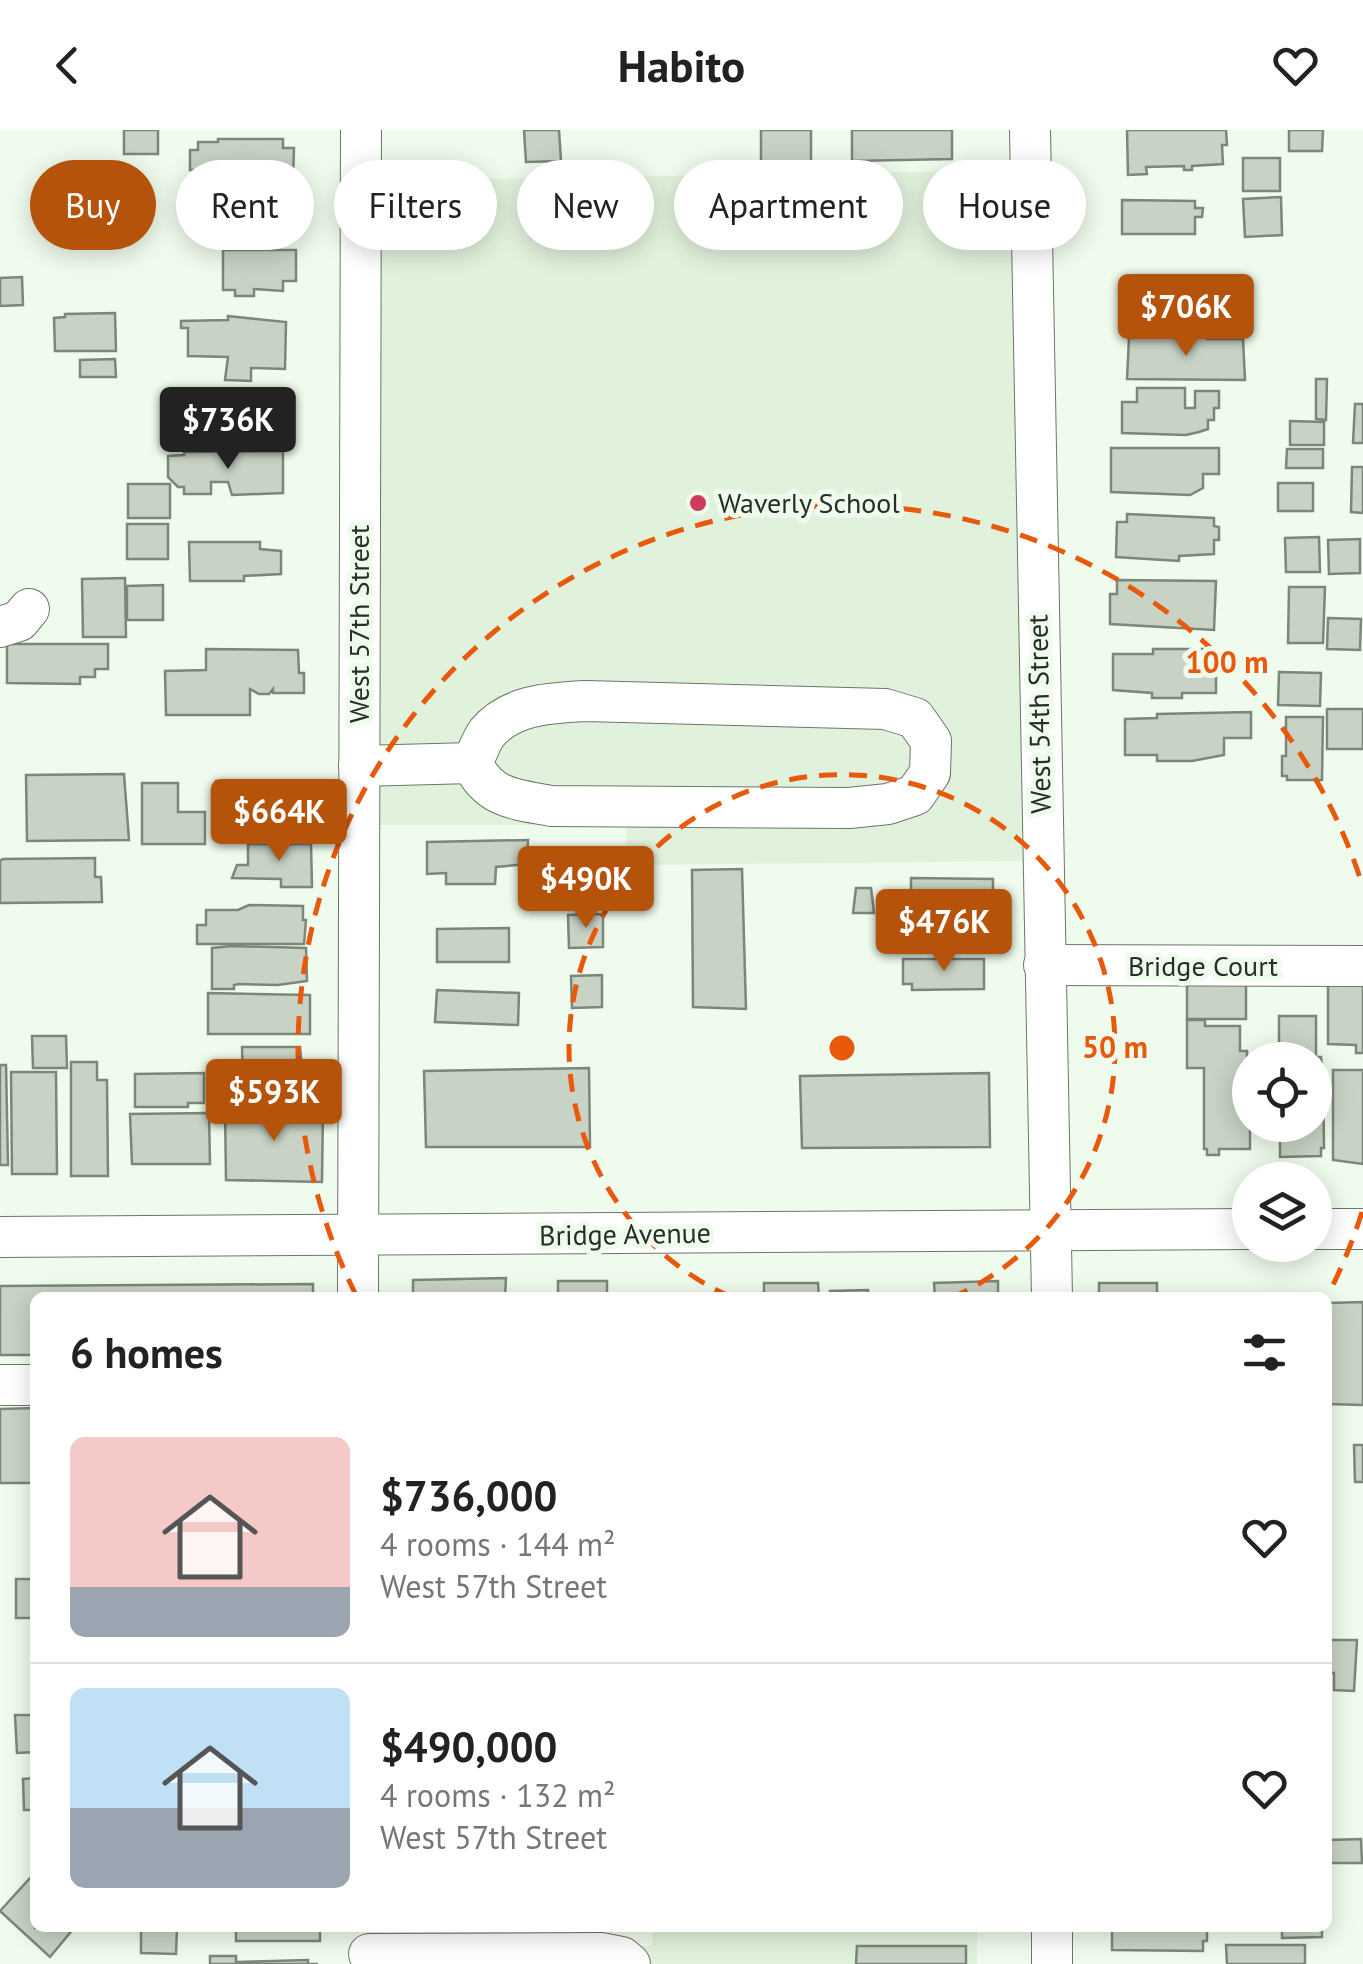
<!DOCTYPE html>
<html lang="en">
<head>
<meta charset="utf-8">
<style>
	body { margin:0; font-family:"PT Sans",sans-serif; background:#f2f2f2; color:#222; height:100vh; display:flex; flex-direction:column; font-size:38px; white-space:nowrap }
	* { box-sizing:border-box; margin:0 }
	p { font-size:32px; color:#767676 }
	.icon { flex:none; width:55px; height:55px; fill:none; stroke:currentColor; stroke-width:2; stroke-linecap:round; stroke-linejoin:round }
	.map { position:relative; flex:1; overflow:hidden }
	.details { position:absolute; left:30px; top:1162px; width:1302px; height:640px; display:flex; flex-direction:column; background:#fff; border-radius:15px; box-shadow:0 5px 25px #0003 }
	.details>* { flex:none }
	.hud { position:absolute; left:30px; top:30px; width:1305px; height:90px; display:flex; gap:20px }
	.buttons { position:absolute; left:1232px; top:912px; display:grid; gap:20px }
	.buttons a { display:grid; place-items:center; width:100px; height:100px; border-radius:50%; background:#fff; box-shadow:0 5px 25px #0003; font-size:50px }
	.price { position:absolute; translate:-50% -85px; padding:0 22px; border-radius:10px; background:#b45309; color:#fff; font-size:32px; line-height:65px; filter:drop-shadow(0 2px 5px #0008) }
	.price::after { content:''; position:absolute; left:50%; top:60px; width:30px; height:22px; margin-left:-15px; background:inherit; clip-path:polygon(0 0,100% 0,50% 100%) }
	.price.active { background:#222; color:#fff }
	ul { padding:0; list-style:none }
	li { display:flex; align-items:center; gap:30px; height:250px; padding:0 40px }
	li+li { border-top:2px solid #e0e0e0 }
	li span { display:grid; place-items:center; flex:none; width:280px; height:200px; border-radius:15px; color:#555 }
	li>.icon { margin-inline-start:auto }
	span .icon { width:120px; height:120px; fill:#fffc; stroke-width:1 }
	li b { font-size:42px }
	h2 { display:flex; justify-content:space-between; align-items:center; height:120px; padding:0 40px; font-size:42px }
	.chip { padding:0 35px; border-radius:45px; background:#fff; box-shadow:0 5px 25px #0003; font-size:35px; line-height:90px }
	.chip.active { background:#b45309; color:#fff }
	header { display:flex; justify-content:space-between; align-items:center; height:130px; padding:0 40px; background:#fff; font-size:45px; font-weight:600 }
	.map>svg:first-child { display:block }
</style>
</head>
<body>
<header><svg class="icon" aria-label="back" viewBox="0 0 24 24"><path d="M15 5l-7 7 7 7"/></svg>Habito<svg class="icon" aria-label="heart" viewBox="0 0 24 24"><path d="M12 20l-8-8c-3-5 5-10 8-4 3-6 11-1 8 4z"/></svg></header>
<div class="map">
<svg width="1363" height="1834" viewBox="0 0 1363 1834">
	<rect width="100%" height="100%" fill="#effbec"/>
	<!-- built -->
	<g fill="#e1f2dc">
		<path d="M1031,40l10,691 -413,4 -2,-40h-267l2,-644z"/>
		<path d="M653,1798h324v36h-545l1,-16 219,-2z"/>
	</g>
	<!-- building -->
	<g fill="#c8d3c5" stroke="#7c8679" stroke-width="2.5">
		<rect x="124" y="0" width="34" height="24"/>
		<path d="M524,0h35l2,31 -35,1z"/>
		<rect x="761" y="0" width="50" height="32"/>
		<path d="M852,0h100v29l-100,2z"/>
		<path d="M1127,0h99l1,15h-5l1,19 -31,2v4h-8v-4l-38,1 1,7 -19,1z"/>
		<path d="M1289,0h34l-1,21h-33z"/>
		<path d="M218,9h65v9h11l-1,32h-94v-10h-9v-20h8v-8h20z"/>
		<rect x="1243" y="28" width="37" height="33"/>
		<path d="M1281,67l1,38 -37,2 -2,-38z"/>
		<path d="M1122,70l73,1v7h8l-1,9h-7v17h-73z"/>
		<path d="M223,120h73v31h-13v10l-29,-2v7h-19v-6h-12z"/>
		<path d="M22,147l1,28 -23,1v-28z"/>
		<path d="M1136,150l72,2v30l-7,-1v17l-71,-2v-44z"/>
		<path d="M115,183l1,38h-61l-1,-33 11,-1v-3z"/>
		<path d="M228,186l58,6 -1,47 -34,-1v13l-26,-1 3,-23 -40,-1v-28h-7v-7l47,-1z"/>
		<path d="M1204,206l3,3h36l2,41 -118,-1 2,-41z"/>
		<path d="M115,229l1,18h-36v-17z"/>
		<path d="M1316,249h11l-1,41 -10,-1z"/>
		<path d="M1137,258h48v20h10v-17h24v17h-5v12h-6v9l-9,3 -13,3 -64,-2v-31h15z"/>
		<path d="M1355,274h8v39h-10z"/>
		<path d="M1290,291l34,1v23h-34z"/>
		<path d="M1111,318h108v26h-16v14l-13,7 -79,-3z"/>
		<path d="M1287,319h36v19h-37z"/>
		<path d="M283,321v42l-51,2 -4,-13h-17v12h-27v-7h-6l-10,-10v-21l16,-1v-3z"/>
		<path d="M1352,337h11v46l-12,-1z"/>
		<rect x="1278" y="353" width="35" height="28"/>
		<rect x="128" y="354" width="42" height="34"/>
		<path d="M1127,384l87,4v8l5,1v13h-5v14l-35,2v5l-63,-4 1,-35h10z"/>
		<rect x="127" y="394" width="41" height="35"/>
		<path d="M1319,407l1,35h-34l-1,-34z"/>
		<path d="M1360,409v34l-31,1 -1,-34z"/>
		<path d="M189,412h71v7l21,2v23l-37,2v5h-54z"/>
		<path d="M125,448l1,59h-43l-1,-58z"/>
		<path d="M1117,450l99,1 -2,49 -104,-6v-30h7z"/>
		<path d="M163,455v35h-36v-34z"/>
		<path d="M1289,457h36l-2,56h-35z"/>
		<path d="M1328,488l33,1 -1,31 -33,-1z"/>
		<path d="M7,514h101v25h-13v8h-15v7l-73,-1z"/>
		<path d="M206,519l92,1 1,23h5v20h-31v-4l-4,5h-10l-9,-5v26h-84l-1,-44 41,-1z"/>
		<path d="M1153,519h63v44h-34v5h-30v-5l-39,-3v-36h40z"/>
		<path d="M1279,542l42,1 -1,33 -42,-1z"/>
		<rect x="1327" y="579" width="36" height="40"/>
		<path d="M1251,582v26h-27v17l-32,6h-35v-6h-32v-36l32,-1v-4z"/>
		<path d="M1286,587h37l-1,63h-35v-4h-5v-20h4z"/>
		<path d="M124,644l5,66 -102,1 -1,-66z"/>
		<path d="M216,651h91v23h-9l3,3v13l-6,7h-58v-3h-6v6h-15z"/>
		<path d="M142,653h36v29h27v32h-63z"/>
		<path d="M528,710l-1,24 -31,3 -1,17h-49v-11l-19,1v-32z"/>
		<path d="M248,714h63l1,43h-31v-8l-49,-1 5,-13h11z"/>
		<path d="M95,728v19h6l1,25 -102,1v-42l3,-2z"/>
		<path d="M742,739l4,140 -53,-2 -1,-137z"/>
		<path d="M911,748l82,1v27l-82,2z"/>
		<path d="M856,758h15l3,25h-21z"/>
		<path d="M249,775l54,1v14h3l-2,24h-107v-19h9v-15h32z"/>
		<path d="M603,784v33l-34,1 -1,-33z"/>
		<path d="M985,787v30h-20v4h-11v-4l-42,1v-4h-12v-25z"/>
		<path d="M509,798v34h-72v-33z"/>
		<path d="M231,816l75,2 1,33 -29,4 -39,-1 -5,1v4h-22v-41z"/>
		<path d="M903,829h81v30l-72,1v-6h-9z"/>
		<path d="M602,845v32l-30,1 -1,-32z"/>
		<path d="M1328,852h35v71h-7v-8l-28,-1z"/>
		<rect x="1187" y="853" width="59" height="36"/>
		<path d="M437,860l82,3 -1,32 -83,-3z"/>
		<path d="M208,863l102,2v39h-102z"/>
		<path d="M1279,886h37v41h5l2,16 1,75h-3v8l-41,1v-32h35v-65h-36z"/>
		<path d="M1187,890h18v6h35v25h7v17h3v81h-31v6h-12v-6h-3v-81h-17z"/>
		<path d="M32,906h34l1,32h-34z"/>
		<path d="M242,917h58l4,42 -61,1z"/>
		<path d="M71,932h26v18h10l1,96h-37z"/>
		<path d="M0,935h6l2,100h-8z"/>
		<path d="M589,938l1,79h-164l-2,-76z"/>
		<path d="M1333,940h30v94l-30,-4z"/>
		<path d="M11,942h45l1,102h-45z"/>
		<path d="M204,943v30h-16v4h-53v-33z"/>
		<path d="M989,943l1,74 -188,1 -2,-72z"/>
		<path d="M225,978h98l-1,74 -96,-2z"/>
		<path d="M209,983l1,51h-78l-2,-50z"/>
		<path d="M506,1148l-1,20h-92v-18z"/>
		<rect x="558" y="1151" width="49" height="17"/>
		<path d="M998,1151v17h-63l-1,-15z"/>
		<path d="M764,1153h54l1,15h-55z"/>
		<rect x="1099" y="1153" width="58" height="15"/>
		<path d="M313,1154v14h-278v57h-35v-69z"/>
		<path d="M868,1160l1,8h-39v-7z"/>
		<path d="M1363,1172v103l-35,-1v-101z"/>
		<path d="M35,1278v75h-35v-74z"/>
		<path d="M1354,1315h9v37h-8z"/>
		<rect x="16" y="1449" width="19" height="39"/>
		<path d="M1328,1510h29l-3,51 -20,-1v-17h-6z"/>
		<path d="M15,1585h20v37l-18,1z"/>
		<path d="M35,1648v32h-11l-1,-31z"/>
		<path d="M1361,1709l1,24h-34v-23z"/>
		<path d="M31,1747l4,3v48h39l-24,29 -50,-46z"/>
		<path d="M141,1798h36l-1,26 -35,-1z"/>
		<rect x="236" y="1798" width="84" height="13"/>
		<path d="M1112,1798h95v13h-4v10l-91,-1z"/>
		<path d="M1282,1798h40v9l-40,1z"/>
		<path d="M1226,1815h79v19h-78z"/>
		<path d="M857,1816h109v18h-110z"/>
		<path d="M210,1826h26v6l72,-2v4h10h-108z"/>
	</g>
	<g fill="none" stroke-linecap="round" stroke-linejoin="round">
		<defs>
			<g id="minor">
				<path d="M1030,0l22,1168"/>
				<path d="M0,497l19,-6 10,-12"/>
				<path d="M585,571l300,8 30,9 16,23 -1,32 -15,22 -27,9 -39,4 -298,-2c-36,-7 -62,-7 -79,-43 5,-9 9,-22 15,-30 24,-29 64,-30 98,-32z"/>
				<path d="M359,636l113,-3"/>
				<path d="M1044,835l319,1"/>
				<path d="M1315,1099h48"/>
				<path d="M0,1107l1250,-8"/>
				<path d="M358,1168l3,-1168"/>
				<path d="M0,1255h35"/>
				<path d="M369,1824l233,-1 20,4 8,7"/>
				<path d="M1052,1834v-36"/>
			</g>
		</defs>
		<!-- minor casing -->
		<use href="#minor" stroke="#6c7669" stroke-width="42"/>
		<!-- minor -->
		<use href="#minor" stroke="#fff" stroke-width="40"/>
	</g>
	<!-- distance rings -->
	<g fill="none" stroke="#e8590c" stroke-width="5" stroke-dasharray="18 12">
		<path d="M731 1167A273 273 0 1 1 953 1167"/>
		<path d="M1362 1082A545 545 0 0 1 1328 1165M356 1165A545 545 0 1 1 1362 754"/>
	</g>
	<!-- markers -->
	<circle fill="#cd3d5b" stroke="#effbec" stroke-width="4" cx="698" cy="373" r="10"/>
	<g text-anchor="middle" stroke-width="10" stroke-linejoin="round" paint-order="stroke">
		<!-- poi labels -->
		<g font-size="28" fill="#292d28" stroke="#effbec" text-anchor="start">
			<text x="718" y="383">Waverly School</text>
		</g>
		<!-- street labels -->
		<g font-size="28" fill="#292d28" stroke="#effbec">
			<text transform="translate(359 494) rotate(-90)" y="10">West 57th Street</text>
			<text transform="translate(1039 584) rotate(-91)" y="10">West 54th Street</text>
			<text x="1203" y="846">Bridge Court</text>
			<text transform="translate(625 1104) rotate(-1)" y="10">Bridge Avenue</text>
		</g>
	</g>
	<circle cx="842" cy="918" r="15" fill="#e8590c" stroke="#effbec" stroke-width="5"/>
	<g font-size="30" text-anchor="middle" font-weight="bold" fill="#e8590c" stroke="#effbec" stroke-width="10" stroke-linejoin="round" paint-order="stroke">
		<text x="1227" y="543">100 m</text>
		<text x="1115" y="928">50 m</text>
	</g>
</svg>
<div class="buttons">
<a><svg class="icon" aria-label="locate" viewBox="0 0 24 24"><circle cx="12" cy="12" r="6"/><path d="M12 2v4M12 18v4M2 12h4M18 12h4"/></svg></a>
<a><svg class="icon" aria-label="layers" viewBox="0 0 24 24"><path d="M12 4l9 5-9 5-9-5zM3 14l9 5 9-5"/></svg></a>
</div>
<b class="price" style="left:1186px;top:229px">$706K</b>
<b class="price active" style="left:228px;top:342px">$736K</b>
<b class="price" style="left:279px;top:734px">$664K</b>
<b class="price" style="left:586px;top:801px">$490K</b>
<b class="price" style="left:944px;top:844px">$476K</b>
<b class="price" style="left:274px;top:1014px">$593K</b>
<div class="hud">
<a class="chip active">Buy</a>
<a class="chip">Rent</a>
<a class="chip">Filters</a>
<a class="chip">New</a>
<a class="chip">Apartment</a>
<a class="chip">House</a>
</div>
<section class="details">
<h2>6 homes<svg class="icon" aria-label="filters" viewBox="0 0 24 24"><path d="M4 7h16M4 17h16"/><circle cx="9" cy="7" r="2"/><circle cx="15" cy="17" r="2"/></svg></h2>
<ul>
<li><span style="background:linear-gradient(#f6c9c9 75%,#9aa5b1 0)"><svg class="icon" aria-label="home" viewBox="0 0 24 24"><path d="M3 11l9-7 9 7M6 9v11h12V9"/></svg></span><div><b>$736,000</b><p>4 rooms · 144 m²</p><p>West 57th Street</p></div><svg class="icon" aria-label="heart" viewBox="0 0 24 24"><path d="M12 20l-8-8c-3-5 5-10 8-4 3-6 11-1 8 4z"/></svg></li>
<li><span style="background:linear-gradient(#bfe0f5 60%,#9aa5b1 0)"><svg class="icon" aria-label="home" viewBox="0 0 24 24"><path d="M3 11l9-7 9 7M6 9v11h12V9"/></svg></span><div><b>$490,000</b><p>4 rooms · 132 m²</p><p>West 57th Street</p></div><svg class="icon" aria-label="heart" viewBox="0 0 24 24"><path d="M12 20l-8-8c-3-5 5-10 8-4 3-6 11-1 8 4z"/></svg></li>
</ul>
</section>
</div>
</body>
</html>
